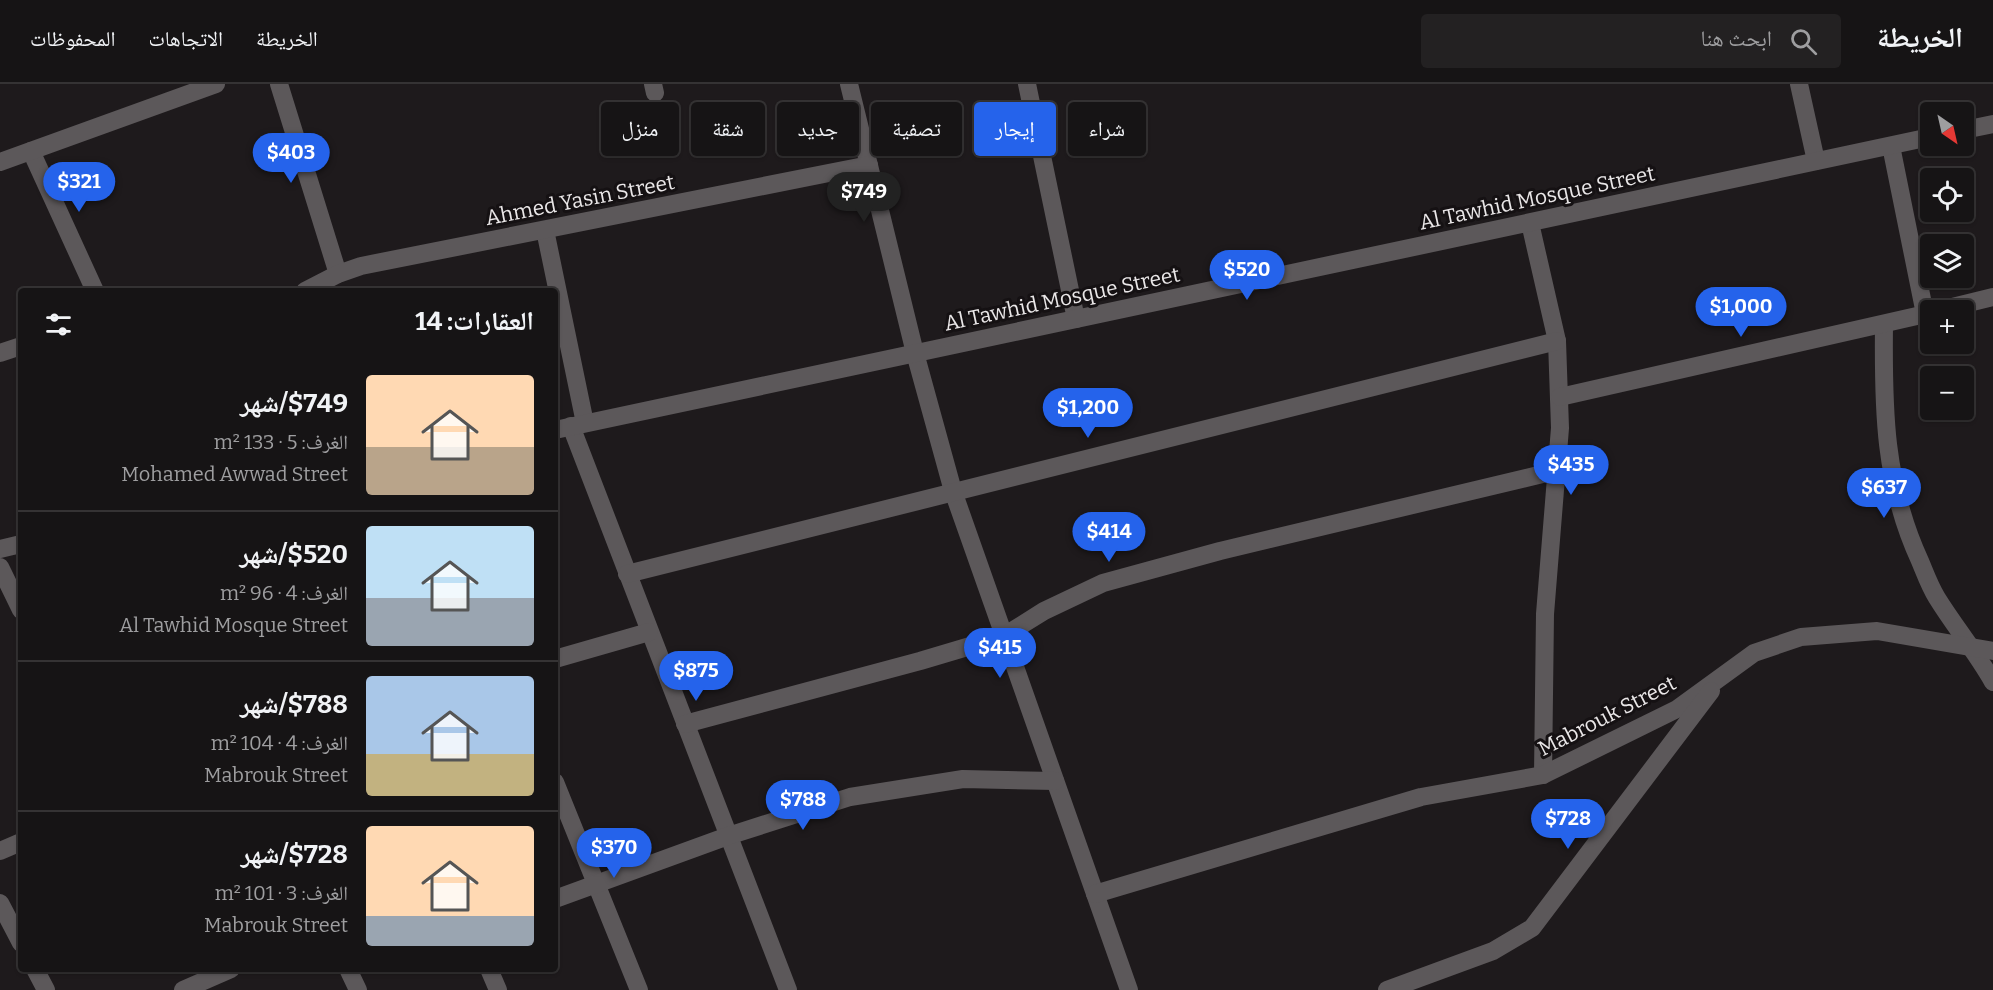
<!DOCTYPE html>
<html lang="ar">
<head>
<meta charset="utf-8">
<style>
	body { margin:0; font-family:Bitter,"Noto Naskh Arabic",serif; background:#232122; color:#f1f3f6; direction:rtl; height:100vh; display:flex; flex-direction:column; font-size:22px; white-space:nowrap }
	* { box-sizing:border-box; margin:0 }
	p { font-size:20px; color:#9e9ea0 }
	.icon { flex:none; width:33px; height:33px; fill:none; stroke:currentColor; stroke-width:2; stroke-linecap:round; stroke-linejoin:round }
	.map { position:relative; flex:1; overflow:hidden; direction:ltr }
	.side { position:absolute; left:18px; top:204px; width:540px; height:684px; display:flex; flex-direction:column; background:#161415; border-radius:6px; box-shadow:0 2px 4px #0004,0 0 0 2px #353334; direction:rtl }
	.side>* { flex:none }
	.top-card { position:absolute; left:576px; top:18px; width:570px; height:54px; direction:rtl; display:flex; gap:12px }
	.needle { width:39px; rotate:146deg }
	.buttons { position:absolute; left:1920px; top:18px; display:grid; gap:12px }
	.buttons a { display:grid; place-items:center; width:54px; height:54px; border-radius:6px; background:#161415; box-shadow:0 2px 4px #0004,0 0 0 2px #353334; font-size:30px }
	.price { position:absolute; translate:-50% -51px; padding:0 14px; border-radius:21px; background:#2563eb; color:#fff; font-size:20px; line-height:39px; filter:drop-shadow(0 2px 3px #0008) }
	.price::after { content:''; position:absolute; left:50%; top:36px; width:18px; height:14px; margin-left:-9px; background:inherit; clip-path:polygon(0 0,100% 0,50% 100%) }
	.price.on { background:#222; color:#fff }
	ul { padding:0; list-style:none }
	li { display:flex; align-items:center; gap:18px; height:150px; padding:0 24px }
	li+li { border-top:2px solid #353334 }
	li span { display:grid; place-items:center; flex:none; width:168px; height:120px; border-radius:6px; color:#555 }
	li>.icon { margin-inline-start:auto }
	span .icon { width:72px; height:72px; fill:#fffc; stroke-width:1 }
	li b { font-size:26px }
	h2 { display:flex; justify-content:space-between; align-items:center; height:72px; padding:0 24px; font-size:26px }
	.chip { padding:0 21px; border-radius:6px; background:#161415; box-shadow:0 2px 4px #0004,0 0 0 2px #353334; font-size:21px; line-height:54px }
	.chip.on { background:#2563eb; color:#fff }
	header { display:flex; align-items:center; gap:36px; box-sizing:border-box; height:84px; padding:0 30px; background:#161415; border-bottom:2px solid #353334 }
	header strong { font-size:28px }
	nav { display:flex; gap:33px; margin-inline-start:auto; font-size:21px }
	.search { width:420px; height:54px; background:#232122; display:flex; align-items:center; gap:15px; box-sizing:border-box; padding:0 21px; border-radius:6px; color:#9e9ea0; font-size:22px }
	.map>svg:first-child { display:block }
</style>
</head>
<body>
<header>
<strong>الخريطة</strong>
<div class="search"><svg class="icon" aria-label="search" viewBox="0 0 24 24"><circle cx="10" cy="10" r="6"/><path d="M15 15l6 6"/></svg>ابحث هنا</div>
<nav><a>الخريطة</a><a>الاتجاهات</a><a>المحفوظات</a></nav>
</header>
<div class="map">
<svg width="1993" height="906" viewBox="0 0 1993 906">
	<rect width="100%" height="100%" fill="#1e1a1c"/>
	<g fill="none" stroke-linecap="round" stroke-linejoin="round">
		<!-- street -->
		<g stroke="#5c585a" stroke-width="18">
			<path d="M279,0l59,190"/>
			<path d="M653,0l2,9"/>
			<path d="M849,0l66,269 38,138 176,499"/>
			<path d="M1027,0l49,235"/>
			<path d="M1799,0l17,77"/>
			<path d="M1964,46l29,-6"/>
			<path d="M1891,62l34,168"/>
			<path d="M31,67l64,140"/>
			<path d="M0,78l216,-78"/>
			<path d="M1530,139l27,118 3,87 -15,186 -2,161"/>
			<path d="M545,146l40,193"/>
			<path d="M305,207l33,-17 23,-8 508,-101"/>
			<path d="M1940,226l53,-13"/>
			<path d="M1884,240c-1,85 0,159 36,237 5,12 10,26 17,37 18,29 39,54 56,84"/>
			<path d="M0,269l21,-7"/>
			<path d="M1560,313l370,-84"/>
			<path d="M571,342l217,564"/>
			<path d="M555,346l1375,-293"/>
			<path d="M0,465l21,-5"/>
			<path d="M0,483l21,43"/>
			<path d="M627,490l930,-233"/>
			<path d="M555,575l94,-27"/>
			<path d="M685,640l235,-63 84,-25 40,-25 59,-28 117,-32 335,-80"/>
			<path d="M555,698l84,208"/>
			<path d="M0,767l21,-9"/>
			<path d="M1095,810l326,-97 122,-22 134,-66 77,-56 47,-16 76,-6 116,20"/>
			<path d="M555,815l173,-63 122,-39 113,-18 92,2"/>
			<path d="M0,819l21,40"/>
			<path d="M35,885l11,21"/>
			<path d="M348,885l10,21"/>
			<path d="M489,885l9,21"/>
			<path d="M183,906l48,-21"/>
			<path d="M1387,906l106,-39 39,-23 179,-237"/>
		</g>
	</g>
	<g text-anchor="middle" stroke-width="6" stroke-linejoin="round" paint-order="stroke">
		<!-- street labels -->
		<g font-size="21" fill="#eae7e8" stroke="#151113">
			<text transform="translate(1537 114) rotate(-12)" y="7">Al Tawhid Mosque Street</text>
			<text transform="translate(580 116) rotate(-11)" y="7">Ahmed Yasin Street</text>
			<text transform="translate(1062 215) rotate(-12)" y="7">Al Tawhid Mosque Street</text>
			<text transform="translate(1607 632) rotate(-27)" y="7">Mabrouk Street</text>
		</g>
	</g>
</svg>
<div class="buttons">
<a><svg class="needle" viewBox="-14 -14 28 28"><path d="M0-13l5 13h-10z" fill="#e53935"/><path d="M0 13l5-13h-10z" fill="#9e9ea0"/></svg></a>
<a><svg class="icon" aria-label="locate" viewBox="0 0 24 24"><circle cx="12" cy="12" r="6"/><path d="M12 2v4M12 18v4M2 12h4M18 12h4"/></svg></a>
<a><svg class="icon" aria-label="layers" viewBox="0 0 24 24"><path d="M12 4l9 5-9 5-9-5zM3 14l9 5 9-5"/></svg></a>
<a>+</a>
<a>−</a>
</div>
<b class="price" style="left:291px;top:100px">$403</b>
<b class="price" style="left:79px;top:129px">$321</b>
<b class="price on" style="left:864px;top:139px">$749</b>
<b class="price" style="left:1247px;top:217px">$520</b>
<b class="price" style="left:1741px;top:254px">$1,000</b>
<b class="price" style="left:1088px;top:355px">$1,200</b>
<b class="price" style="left:1571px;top:412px">$435</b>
<b class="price" style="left:1884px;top:435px">$637</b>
<b class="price" style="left:1109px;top:479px">$414</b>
<b class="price" style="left:1000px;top:595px">$415</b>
<b class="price" style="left:696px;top:618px">$875</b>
<b class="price" style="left:803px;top:747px">$788</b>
<b class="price" style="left:1568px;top:766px">$728</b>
<b class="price" style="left:614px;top:795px">$370</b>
<div class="top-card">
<a class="chip">شراء</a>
<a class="chip on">إيجار</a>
<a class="chip">تصفية</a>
<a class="chip">جديد</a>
<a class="chip">شقة</a>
<a class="chip">منزل</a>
</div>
<section class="side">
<h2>العقارات: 14<svg class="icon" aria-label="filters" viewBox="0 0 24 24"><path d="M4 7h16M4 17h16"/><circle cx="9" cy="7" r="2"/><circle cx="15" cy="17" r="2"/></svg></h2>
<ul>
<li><span style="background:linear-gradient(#ffd9b3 60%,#b9a48a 0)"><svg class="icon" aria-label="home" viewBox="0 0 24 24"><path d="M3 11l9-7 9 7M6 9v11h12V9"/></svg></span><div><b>$749/شهر</b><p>الغرف: 5 · 133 m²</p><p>Mohamed Awwad Street</p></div></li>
<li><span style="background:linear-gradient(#bfe0f5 60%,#9aa5b1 0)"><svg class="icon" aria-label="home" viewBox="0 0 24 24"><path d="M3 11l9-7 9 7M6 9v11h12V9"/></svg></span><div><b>$520/شهر</b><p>الغرف: 4 · 96 m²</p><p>Al Tawhid Mosque Street</p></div></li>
<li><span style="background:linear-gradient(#a9c7e8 65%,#c2b280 0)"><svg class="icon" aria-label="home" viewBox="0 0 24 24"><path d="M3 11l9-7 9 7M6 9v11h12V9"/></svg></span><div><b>$788/شهر</b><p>الغرف: 4 · 104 m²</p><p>Mabrouk Street</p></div></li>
<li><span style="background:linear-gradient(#ffd9b3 75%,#9aa5b1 0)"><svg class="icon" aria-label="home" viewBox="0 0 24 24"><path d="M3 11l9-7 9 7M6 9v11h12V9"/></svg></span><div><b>$728/شهر</b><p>الغرف: 3 · 101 m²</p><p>Mabrouk Street</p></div></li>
</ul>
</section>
</div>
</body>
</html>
